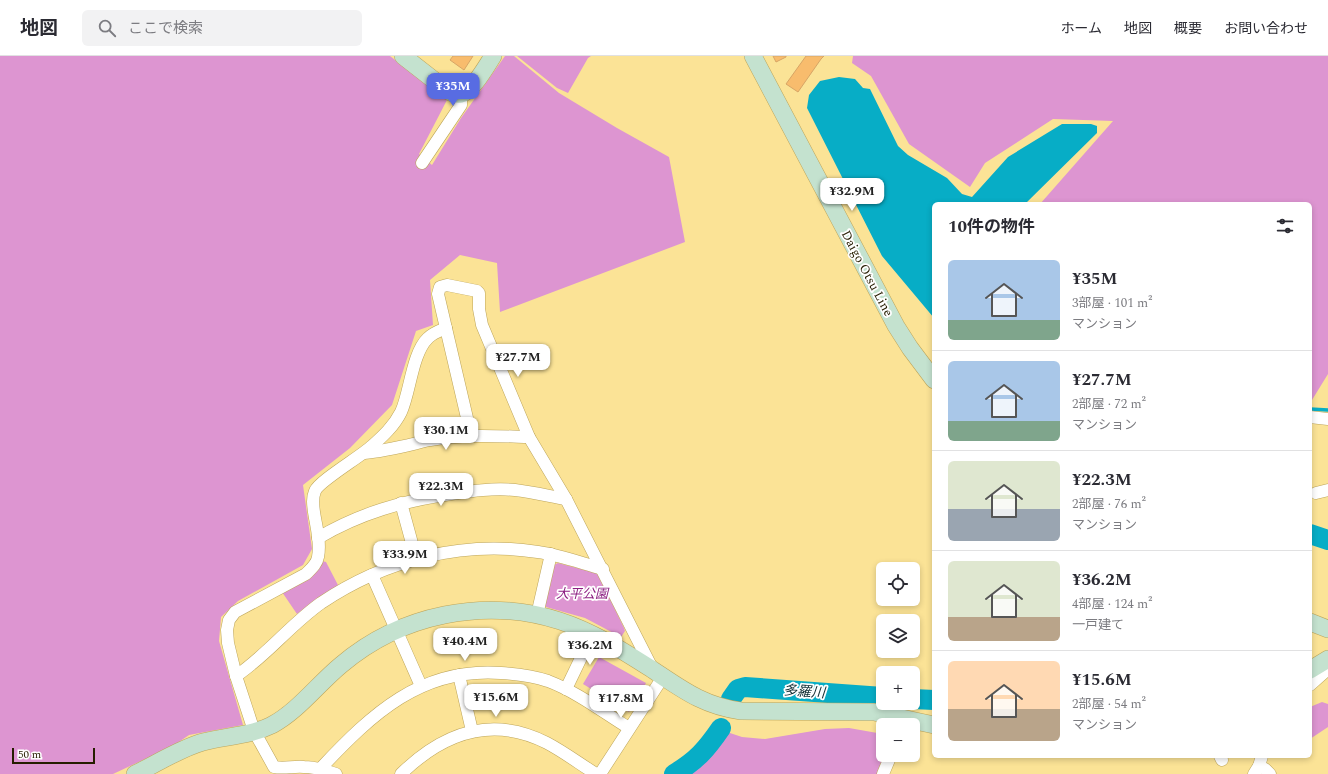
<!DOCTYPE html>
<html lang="ja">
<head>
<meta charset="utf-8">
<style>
	body { margin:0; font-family:Spectral,"Noto Sans JP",serif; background:#f2f2f3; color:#2b2b33; height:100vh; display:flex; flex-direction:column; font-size:15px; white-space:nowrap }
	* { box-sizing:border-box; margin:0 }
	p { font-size:13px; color:#7c7c81 }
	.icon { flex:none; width:22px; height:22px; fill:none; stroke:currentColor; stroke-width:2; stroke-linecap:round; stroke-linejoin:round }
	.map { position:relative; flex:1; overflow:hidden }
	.side { position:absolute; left:932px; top:146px; width:380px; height:556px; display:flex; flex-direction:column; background:#fff; border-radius:6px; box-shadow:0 2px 6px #0003 }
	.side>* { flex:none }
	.tools { position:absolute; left:876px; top:506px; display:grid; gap:8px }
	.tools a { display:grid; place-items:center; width:44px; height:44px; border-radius:6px; background:#fff; box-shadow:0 2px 6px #0003; font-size:20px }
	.scale { position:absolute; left:12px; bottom:10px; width:83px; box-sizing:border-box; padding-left:4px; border:2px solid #261d00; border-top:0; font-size:11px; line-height:14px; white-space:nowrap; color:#261d00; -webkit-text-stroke:3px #fff; paint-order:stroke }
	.price { position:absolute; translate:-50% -34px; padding:0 9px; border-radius:8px; background:#fff; color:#222; font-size:13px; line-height:26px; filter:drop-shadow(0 1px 2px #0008) }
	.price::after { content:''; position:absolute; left:50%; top:24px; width:12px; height:9px; margin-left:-6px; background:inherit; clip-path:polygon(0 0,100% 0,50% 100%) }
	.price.on { background:#586ce2; color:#fff }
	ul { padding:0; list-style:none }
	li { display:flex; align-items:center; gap:12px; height:100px; padding:0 16px }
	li+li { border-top:1px solid #e1e1e2 }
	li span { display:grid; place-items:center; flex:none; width:112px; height:80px; border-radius:6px; color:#555 }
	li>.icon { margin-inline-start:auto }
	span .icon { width:48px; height:48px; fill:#fffc; stroke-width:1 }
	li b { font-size:17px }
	h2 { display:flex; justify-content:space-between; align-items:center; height:48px; padding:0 16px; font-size:17px }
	header { display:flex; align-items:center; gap:24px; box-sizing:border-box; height:56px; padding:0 20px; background:#fff; border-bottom:1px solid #e1e1e2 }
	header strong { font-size:19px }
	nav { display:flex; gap:22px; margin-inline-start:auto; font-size:14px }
	.search { width:280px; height:36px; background:#f2f2f3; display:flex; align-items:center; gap:10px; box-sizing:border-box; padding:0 14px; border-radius:6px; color:#7c7c81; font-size:15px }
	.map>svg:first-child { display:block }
</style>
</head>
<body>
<header>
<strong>地図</strong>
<div class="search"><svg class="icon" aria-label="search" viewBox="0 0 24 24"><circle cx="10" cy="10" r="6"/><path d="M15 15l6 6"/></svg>ここで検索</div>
<nav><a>ホーム</a><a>地図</a><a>概要</a><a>お問い合わせ</a></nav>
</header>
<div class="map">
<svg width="1328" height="718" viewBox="0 0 1328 718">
	<rect width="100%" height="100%" fill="#fbe396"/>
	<!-- green -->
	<g fill="#dd95d1">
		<path d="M0,0h390l57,44 -28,54 13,11 29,-47 44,-62h9l45,37 58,35 52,29 16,85 -185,70 -3,-49 -37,-8 -30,25 3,45 -17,6 -24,74 -42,43 -47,37 9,64 -9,16 -65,36 -17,16 -2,24 24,84 -54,10 -16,11 -60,28h-113z"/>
		<path d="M517,0h74l-3,2 -20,35 -11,-5z"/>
		<path d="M853,0h475v318l-16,26 -2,-1v-195h-270l73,-83 -60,-2 -68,44 -15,24 -61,-43 -38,-68 -19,-13z"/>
		<path d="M322,505l4,1 13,25 -22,12 -20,15 -15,-22z"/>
		<path d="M558,507l38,10 3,3 25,52 1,3 -4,6 -36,-19 -39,-11 -2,-2 10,-40z"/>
		<path d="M599,601l47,26 -17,29 -46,-28z"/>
		<path d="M1322,646l6,2v23l-18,12v-32z"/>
		<path d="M849,672l34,6v21h1l-7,19h-197l14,-7 30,-36 18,6 23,2 60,-10z"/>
	</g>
	<!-- water -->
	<path fill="#07adc6" d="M839,21l16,2 8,9 7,1 28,57 10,9 39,23 15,16 10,3 36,-40 54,-33h29l6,2v7l-72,71h-91v114l-52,-62 -75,-148 2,-13 11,-14z"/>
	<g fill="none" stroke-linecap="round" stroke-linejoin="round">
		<!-- stream -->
		<path stroke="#07adc6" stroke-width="3.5" d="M1310,353l18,1"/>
		<!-- river -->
		<g stroke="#07adc6" stroke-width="20">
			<path d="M1310,478l18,6"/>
			<path d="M731,643l7,-10 7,-2 138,10"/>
			<path d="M913,643l21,1"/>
			<path d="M674,718c22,-13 32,-24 47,-46"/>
		</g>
	</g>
	<!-- building -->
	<g fill="#f8bc6d" stroke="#d7a566">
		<path d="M453,0h20l-9,14 -14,-10z"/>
		<path d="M773,0h13v1l-10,5z"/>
		<path d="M806,0h18l-3,3 -23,33 -12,-8z"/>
	</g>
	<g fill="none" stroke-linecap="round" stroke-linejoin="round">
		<defs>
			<g id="street">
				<path d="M422,107l39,-58v-11"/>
				<path d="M1310,361l18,2"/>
				<path d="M471,379l-33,-141 2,-7 7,-2 30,6 2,2v16l3,16 47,112 37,62 87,171"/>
				<path d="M364,397c23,-2 44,-8 66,-13 33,-6 66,-4 99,-3"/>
				<path d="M1316,437l12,-3"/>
				<path d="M401,447l15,55"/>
				<path d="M318,482c42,-25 85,-37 133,-44 21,-3 42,-6 64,-4 17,2 34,6 51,9"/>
				<path d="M372,519l49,111"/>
				<path d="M537,559l14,-61"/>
				<path d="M459,619l13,56"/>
				<path d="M236,620c31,-21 54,-51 85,-73 64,-43 141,-63 217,-51 22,3 43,11 65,17"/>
				<path d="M1310,629l18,-16"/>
				<path d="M566,633l27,-56"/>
				<path d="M1220,700l2,4"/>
				<path d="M1259,710l6,3 5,5"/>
				<path d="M321,712c51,-54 100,-101 180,-95 16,1 32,3 47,8 29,11 55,31 81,47"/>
				<path d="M336,718c-11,-4 -21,-7 -32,-7 -10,-1 -20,2 -30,0l-20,-36 -18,-55 -8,-33 -1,-13 2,-10 6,-8 71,-38c5,-5 11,-10 12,-17 3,-15 -2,-31 -4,-45 -1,-7 -2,-14 1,-21 4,-10 45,-34 57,-45 11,-10 22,-20 29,-34 9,-19 11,-59 27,-74 5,-5 11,-7 18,-10"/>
				<path d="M401,718c42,-41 91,-59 146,-31 17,9 33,21 49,31"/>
				<path d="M600,718l63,-97"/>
				<path d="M883,718l8,-19"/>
				<path d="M1254,718l5,-8 3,-10"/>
			</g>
			<g id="secondary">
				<path d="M403,0l41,32c5,4 11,7 17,6 11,-2 26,-29 32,-38"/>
				<path d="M753,0l143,270 14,22 24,32"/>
				<path d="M1310,566l18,7"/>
				<path d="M1310,614l18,-11"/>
				<path d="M135,718c21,-10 46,-26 68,-32 22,-6 47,-6 69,-17 26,-14 46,-41 69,-60 60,-51 144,-68 219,-44 34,11 63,30 93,49 30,20 51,36 88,41l133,1 60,13"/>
			</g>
		</defs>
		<!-- street casing -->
		<use href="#street" stroke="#bda55a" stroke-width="13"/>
		<!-- secondary casing -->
		<use href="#secondary" stroke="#bda55a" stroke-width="18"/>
		<!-- street -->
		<use href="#street" stroke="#fff" stroke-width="12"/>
		<!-- secondary -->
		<use href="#secondary" stroke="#c4e2cf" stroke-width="17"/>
	</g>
	<g text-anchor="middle" stroke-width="3.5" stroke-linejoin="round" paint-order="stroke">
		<!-- street labels -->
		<g font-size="13" fill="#261d00" stroke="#fff">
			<text transform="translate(868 217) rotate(62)" y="5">Daigo Otsu Line</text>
		</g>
		<!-- park labels -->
		<g font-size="13" font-style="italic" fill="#8c1f82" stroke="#fff">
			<text x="582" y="542">大平公園</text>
		</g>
		<!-- water labels -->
		<g font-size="14" font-style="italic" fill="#122f35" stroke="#fff">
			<text transform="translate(804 635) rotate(4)" y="5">多羅川</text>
		</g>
	</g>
</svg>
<div class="tools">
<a><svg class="icon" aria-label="locate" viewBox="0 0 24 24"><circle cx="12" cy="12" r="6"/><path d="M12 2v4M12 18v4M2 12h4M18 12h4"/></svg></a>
<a><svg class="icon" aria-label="layers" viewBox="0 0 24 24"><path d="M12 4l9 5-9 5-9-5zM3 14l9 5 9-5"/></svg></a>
<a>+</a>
<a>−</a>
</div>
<div class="scale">50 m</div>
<b class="price on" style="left:453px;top:51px">¥35M</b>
<b class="price" style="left:852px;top:156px">¥32.9M</b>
<b class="price" style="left:518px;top:322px">¥27.7M</b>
<b class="price" style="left:446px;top:395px">¥30.1M</b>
<b class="price" style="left:441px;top:451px">¥22.3M</b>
<b class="price" style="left:405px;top:519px">¥33.9M</b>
<b class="price" style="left:465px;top:606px">¥40.4M</b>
<b class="price" style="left:590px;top:610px">¥36.2M</b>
<b class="price" style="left:496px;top:662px">¥15.6M</b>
<b class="price" style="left:621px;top:663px">¥17.8M</b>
<section class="side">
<h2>10件の物件<svg class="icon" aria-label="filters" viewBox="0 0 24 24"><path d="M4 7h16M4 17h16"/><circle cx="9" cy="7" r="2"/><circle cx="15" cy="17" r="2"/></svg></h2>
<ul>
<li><span style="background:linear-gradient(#a9c7e8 75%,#7fa58c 0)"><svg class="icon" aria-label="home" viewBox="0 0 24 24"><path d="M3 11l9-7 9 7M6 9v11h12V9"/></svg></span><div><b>¥35M</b><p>3部屋 · 101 m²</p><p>マンション</p></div></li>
<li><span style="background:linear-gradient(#a9c7e8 75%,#7fa58c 0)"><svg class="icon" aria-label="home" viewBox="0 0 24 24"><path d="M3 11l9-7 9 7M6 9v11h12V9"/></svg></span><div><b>¥27.7M</b><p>2部屋 · 72 m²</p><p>マンション</p></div></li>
<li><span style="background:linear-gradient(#dfe7d0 60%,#9aa5b1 0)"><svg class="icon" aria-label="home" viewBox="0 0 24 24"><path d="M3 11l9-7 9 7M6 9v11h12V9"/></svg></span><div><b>¥22.3M</b><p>2部屋 · 76 m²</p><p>マンション</p></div></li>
<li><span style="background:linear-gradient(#dfe7d0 70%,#b9a48a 0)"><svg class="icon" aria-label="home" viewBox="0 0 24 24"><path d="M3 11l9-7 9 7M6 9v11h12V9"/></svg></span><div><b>¥36.2M</b><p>4部屋 · 124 m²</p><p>一戸建て</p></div></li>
<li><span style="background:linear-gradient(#ffd9b3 60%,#b9a48a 0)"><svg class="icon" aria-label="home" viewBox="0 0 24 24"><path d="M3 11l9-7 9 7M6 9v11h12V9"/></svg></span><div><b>¥15.6M</b><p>2部屋 · 54 m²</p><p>マンション</p></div></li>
</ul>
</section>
</div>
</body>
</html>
